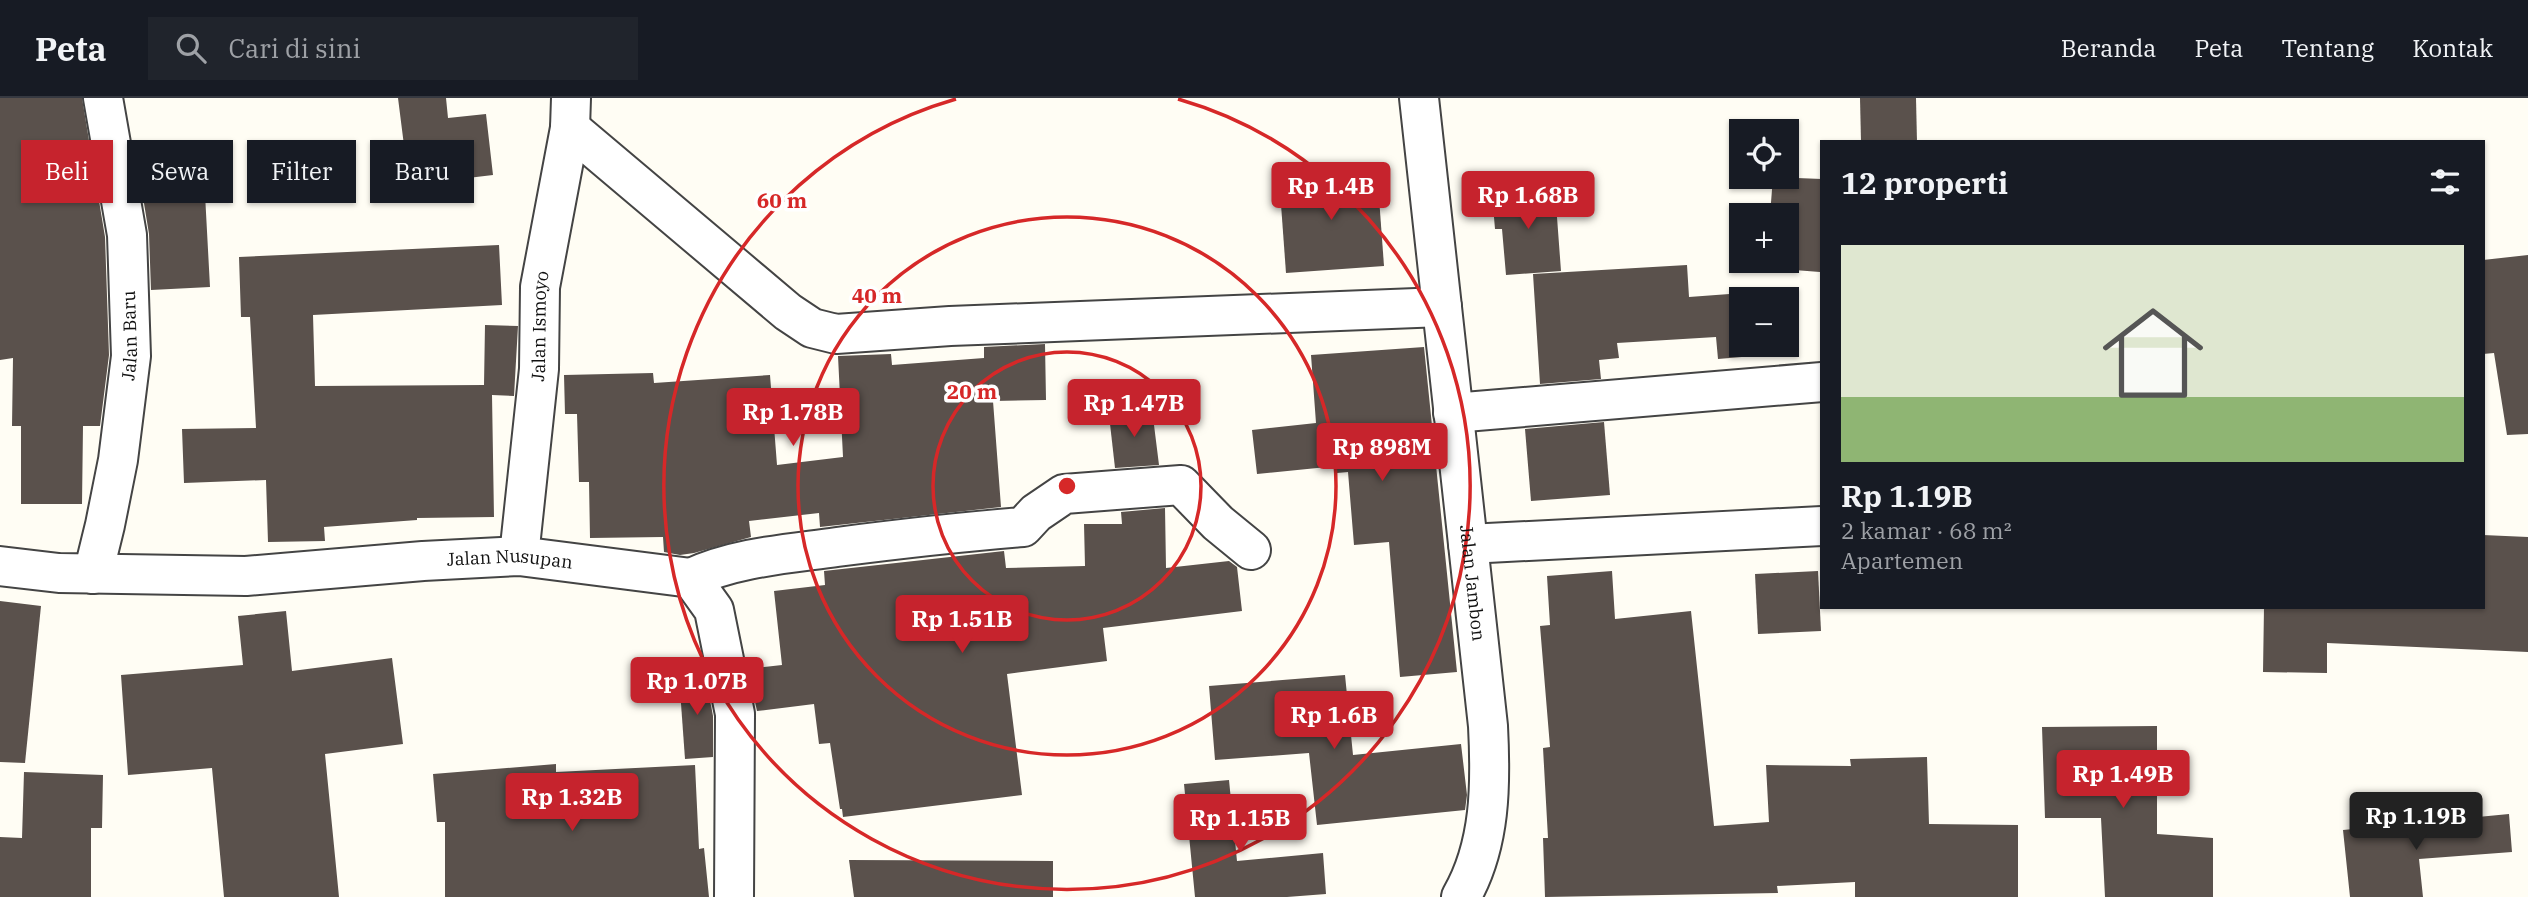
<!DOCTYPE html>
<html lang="id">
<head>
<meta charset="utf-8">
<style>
	body { margin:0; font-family:"IBM Plex Serif",serif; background:#20242c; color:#f1f3f6; height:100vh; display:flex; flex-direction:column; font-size:26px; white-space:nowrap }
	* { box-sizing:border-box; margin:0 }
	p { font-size:23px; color:#9ea1a6 }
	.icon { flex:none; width:38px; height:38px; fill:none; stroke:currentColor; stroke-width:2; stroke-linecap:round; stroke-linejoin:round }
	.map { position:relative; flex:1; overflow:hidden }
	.drawer { position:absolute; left:1820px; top:42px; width:665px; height:469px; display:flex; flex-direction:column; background:#171b24; border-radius:0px; box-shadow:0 2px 5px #0004 }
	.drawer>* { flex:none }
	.banner { position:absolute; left:21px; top:42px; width:665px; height:63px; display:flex; gap:14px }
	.buttons { position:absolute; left:1729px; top:21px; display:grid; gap:14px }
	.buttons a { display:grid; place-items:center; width:70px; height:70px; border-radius:0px; background:#171b24; box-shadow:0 2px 5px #0004; font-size:35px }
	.price { position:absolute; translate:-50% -60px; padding:0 16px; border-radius:7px; background:#c6232d; color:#fff; font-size:23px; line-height:46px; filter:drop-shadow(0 2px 4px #0008) }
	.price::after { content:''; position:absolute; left:50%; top:42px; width:21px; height:16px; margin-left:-10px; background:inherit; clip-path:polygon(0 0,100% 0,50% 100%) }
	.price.on { background:#222; color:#fff }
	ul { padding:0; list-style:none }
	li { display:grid; align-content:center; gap:14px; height:371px; padding:0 21px }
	li span { display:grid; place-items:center; height:217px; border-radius:0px; color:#555 }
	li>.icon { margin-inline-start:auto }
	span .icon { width:126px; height:126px; fill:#fffc; stroke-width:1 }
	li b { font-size:30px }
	h2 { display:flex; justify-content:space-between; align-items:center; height:84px; padding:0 21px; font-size:30px }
	.pill { padding:0 24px; border-radius:0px; background:#171b24; box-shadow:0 2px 5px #0004; font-size:24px; line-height:63px }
	.pill.on { background:#c6232d; color:#fff }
	header { display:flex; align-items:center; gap:42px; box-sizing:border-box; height:98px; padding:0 35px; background:#171b24; border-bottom:2px solid #363941 }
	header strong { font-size:33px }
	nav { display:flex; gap:38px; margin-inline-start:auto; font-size:24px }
	.search { width:490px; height:63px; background:#20242c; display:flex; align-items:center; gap:18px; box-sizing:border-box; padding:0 24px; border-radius:0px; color:#9ea1a6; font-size:26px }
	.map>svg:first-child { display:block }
</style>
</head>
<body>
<header>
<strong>Peta</strong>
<div class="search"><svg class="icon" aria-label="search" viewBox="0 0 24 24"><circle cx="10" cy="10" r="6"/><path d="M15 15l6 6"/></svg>Cari di sini</div>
<nav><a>Beranda</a><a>Peta</a><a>Tentang</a><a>Kontak</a></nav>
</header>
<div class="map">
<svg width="2528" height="799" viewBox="0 0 2528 799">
	<rect width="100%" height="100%" fill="#fffdf4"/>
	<!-- building -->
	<g fill="#5a514c">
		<path d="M0,0h82l23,139 4,118 -9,71h-17l-1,78h-61v-78h-9l1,-68 -13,2z"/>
		<path d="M398,0h48l2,20 38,-4 7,61 -84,10z"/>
		<path d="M1860,0h56l1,44h-56z"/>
		<path d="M1377,72l7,96 -98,7 -7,-96z"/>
		<path d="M1773,79l49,2 -2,93 -53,-4v-7h20v-46h-17z"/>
		<path d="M1555,92l6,81 -55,4 -4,-46h-7l-3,-35z"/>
		<path d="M205,96l5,93 -59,3 -2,-56 -6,-37z"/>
		<path d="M499,147l3,60 -189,10 2,71 169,-1 1,-60 33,1 -4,70 -22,-1 2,122 -77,1v2l-93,7 1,14 -57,1 -2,-62 -82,3 -2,-54 74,-1 -6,-111h-9l-2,-60z"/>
		<path d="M2528,157v179l-21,1 -13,-82 -11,1v-94z"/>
		<path d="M1687,167l2,32 96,-7 1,9h-45v46h46v-37l3,45 -72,6 -2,-22 -99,6 2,15 -20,2 2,19 -61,5 -7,-110z"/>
		<path d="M1045,246l1,56 -53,1 8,106 -181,20 -1,-14 -70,8 2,16 -57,16 -14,2 -16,-3 -1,-15 -73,1 -1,-56h-10l-2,-68h-12l-1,-39 89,-2 1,10 116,-8 7,90 66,-8 -5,-101 53,-2 1,11 92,-7v-11z"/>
		<path d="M1424,249l33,325 -57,5 -11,-135 -35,3 -6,-73 -11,1v-7l-80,8 -5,-44 64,-7 -5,-68z"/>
		<path d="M1152,311l7,56 -44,3 -6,-53z"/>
		<path d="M1604,324l6,73 -79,6 -6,-72z"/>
		<path d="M1165,410l1,60 63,-7 8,6 5,44 -139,17 4,33 -100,13 15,121 -179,22 -1,-8h-2l-10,-66 -11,1 -5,-40 -57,7 -9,-42 34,-4 -8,-74 51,-6 -1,-14 180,-20 2,17 79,-2 -1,-42h38l-1,-12z"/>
		<path d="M2483,437l45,2v115l-201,-9v30l-64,-1 1,-65h219z"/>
		<path d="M1612,473l3,48 76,-8 23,215 55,-4 -3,-57 85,1 -1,-7 77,-2 2,67 89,1v72h-163v-15l-78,4 1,7 -233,4 -2,-59h5l-5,-90 7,-1 -10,-121 10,-1 -3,-49z"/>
		<path d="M1818,473l3,60 -63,3 -3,-60z"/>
		<path d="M0,503l41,5 -16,157 -25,-1z"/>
		<path d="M286,513l6,60 100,-13 11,86 -78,10 14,143h-115l-12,-129 -84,7 -7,-100 122,-10 -5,-49z"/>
		<path d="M705,576l8,42v41l-28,2 -6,-83z"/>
		<path d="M1345,577l8,80 108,-11 6,51 -2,15 -148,15 -8,-72 -94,7 -6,-74z"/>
		<path d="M2157,628v108l56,4v59h-108l-4,-79h-56l-3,-91z"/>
		<path d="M556,666v8l139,-7 4,84 5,-1 5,49h-264v-75h-8l-4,-48z"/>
		<path d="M24,674l79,3 -1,53h-11v69h-91v-60l22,1z"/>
		<path d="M1229,682l8,81 86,-8 3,41 -39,3h-92l-11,-113z"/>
		<path d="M2509,716l3,38 -93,7 4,38h-73l-7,-67z"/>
		<path d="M849,762l204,1v36h-199z"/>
	</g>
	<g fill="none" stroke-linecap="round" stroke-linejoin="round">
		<defs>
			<g id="minor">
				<path id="s1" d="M1419,0l69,628c3,58 3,119 -27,171"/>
				<path d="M570,30l218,184 24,16 24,6 114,-8 492,-19"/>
				<path d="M1453,315l369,-31"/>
				<path d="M1468,446l354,-18"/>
				<path id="s2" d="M519,458l20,-187 1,-82 30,-159 1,-30"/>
				<path id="s3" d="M0,468l59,7 187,3 177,-15 96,-5 172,22 23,32 21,104 -1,183"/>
				<path id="s4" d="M93,476l12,-49 13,-65 13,-104 -4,-121 -24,-137"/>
				<path d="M691,480c46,-21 96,-24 146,-31 62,-8 124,-15 186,-20l13,-14 28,-19 117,-9 37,38 33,27"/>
			</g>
		</defs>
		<!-- minor casing -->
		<use href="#minor" stroke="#444" stroke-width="42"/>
		<!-- minor -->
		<use href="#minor" stroke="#fff" stroke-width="38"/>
	</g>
	<!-- distance rings -->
	<g fill="none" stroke="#d62828" stroke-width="3.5">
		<circle cx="1067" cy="388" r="134"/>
		<circle cx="1067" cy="388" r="269"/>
		<path d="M1178 1A403 403 0 1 1 956 1"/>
	</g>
	<g text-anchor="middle" stroke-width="7" stroke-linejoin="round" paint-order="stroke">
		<!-- street labels -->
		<g font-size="18" fill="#111" stroke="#fff">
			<text dy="6" stroke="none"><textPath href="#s2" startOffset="231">Jalan Ismoyo</textPath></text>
			<text dy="6" stroke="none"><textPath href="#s4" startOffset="242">Jalan Baru</textPath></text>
			<text dy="6" stroke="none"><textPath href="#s3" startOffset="511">Jalan Nusupan</textPath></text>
			<text dy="6" stroke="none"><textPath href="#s1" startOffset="488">Jalan Jambon</textPath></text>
		</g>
	</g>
	<circle cx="1067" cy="388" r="10" fill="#d62828" stroke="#fff" stroke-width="3.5"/>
	<g font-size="21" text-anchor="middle" font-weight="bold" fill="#d62828" stroke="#fff" stroke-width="7" stroke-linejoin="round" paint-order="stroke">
		<text x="782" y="110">60 m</text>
		<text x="877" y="205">40 m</text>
		<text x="972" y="301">20 m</text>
	</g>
</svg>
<div class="buttons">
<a><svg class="icon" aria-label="locate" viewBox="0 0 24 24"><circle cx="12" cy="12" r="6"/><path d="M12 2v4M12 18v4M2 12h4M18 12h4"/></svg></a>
<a>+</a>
<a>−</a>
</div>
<b class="price" style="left:1331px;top:124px">Rp 1.4B</b>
<b class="price" style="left:1528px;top:133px">Rp 1.68B</b>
<b class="price" style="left:1134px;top:341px">Rp 1.47B</b>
<b class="price" style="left:793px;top:350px">Rp 1.78B</b>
<b class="price" style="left:1382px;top:385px">Rp 898M</b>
<b class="price" style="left:962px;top:557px">Rp 1.51B</b>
<b class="price" style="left:697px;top:619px">Rp 1.07B</b>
<b class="price" style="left:1334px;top:653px">Rp 1.6B</b>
<b class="price" style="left:2123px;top:712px">Rp 1.49B</b>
<b class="price" style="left:572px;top:735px">Rp 1.32B</b>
<b class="price on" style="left:2416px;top:754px">Rp 1.19B</b>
<b class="price" style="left:1240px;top:756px">Rp 1.15B</b>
<div class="banner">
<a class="pill on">Beli</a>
<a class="pill">Sewa</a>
<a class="pill">Filter</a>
<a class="pill">Baru</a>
</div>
<section class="drawer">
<h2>12 properti<svg class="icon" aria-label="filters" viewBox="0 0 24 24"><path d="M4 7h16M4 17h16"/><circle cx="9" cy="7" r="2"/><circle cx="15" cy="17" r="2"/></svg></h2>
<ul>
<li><span style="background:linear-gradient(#dfe7d0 70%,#8fb573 0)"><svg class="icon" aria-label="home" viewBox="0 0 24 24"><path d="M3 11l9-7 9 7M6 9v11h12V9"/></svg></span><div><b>Rp 1.19B</b><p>2 kamar · 68 m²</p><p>Apartemen</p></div></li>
</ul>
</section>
</div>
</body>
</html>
